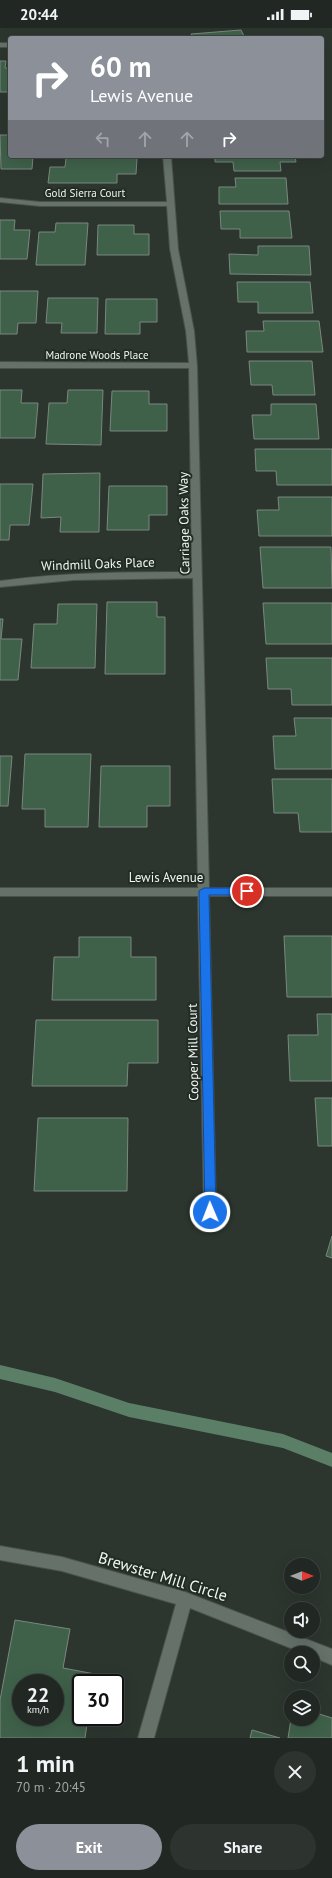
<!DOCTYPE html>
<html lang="en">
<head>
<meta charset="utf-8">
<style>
  :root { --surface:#212823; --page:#2d3430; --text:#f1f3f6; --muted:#a2a6a6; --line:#3e4441; --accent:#8c9099 }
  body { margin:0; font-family:"PT Sans",sans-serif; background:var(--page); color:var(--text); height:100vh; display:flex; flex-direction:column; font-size:15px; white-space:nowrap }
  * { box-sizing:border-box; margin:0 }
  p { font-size:13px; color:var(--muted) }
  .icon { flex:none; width:22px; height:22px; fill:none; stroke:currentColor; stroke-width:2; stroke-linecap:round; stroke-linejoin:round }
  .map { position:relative; height:1710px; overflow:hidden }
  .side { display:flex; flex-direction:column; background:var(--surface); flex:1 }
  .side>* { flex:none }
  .guide { position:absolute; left:8px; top:8px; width:316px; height:122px; border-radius:4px; box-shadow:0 4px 16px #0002,0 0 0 1px var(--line); background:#8c9099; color:#fff; overflow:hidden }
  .needle { width:26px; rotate:90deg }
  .fabs { position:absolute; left:284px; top:1530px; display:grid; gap:8px }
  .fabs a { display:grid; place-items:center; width:36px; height:36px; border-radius:50%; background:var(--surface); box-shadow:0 4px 16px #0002,0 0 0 1px var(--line); font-size:20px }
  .speed { position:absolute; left:12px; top:1646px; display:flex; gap:8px; font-size:20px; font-weight:700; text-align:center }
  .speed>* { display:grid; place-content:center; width:52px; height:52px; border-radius:50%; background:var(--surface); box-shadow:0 4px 16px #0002,0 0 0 1px var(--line); line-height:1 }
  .speed small { font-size:10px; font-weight:400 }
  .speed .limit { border:2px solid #111; border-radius:6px; background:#fff; color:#111 }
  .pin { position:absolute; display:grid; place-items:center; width:34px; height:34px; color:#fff; margin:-17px; border:2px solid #fff; border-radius:50%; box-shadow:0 1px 4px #0007 }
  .me { position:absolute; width:44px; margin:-22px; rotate:359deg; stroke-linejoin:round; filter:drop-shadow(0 0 3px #0008) }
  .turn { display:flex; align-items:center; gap:14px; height:84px; padding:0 16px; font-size:18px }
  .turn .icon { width:52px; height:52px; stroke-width:2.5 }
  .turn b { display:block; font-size:28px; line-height:34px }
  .lanes { display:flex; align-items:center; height:38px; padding:0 16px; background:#0003; justify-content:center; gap:20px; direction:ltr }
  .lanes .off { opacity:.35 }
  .round { display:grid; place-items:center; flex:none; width:42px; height:42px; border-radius:21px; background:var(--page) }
  .headline { display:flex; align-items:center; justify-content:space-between; height:68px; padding:0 16px }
  h1 { font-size:24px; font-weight:700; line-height:30px }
  .button { display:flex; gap:8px; margin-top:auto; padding:8px 16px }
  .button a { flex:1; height:46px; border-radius:24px; background:var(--accent); color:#fff; font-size:16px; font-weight:700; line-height:46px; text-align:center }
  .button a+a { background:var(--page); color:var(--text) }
  .status { display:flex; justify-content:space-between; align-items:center; height:28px; padding:0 20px; background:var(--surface); direction:ltr }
  .status svg { height:11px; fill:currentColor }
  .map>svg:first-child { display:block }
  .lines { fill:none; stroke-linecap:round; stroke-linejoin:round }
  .stream { fill:#5b7f66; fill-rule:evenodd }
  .building { fill:#3f614a; stroke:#7b877e; fill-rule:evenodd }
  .minor-casing { stroke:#49514b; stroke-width:2 }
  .minor { fill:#657169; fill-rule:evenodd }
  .route { fill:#1a73e8; stroke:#114b97 }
  .labels { text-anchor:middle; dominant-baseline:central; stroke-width:4; stroke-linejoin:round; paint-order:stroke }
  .far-street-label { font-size:11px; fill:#f0f6f1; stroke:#222c25 }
  .street-label { font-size:13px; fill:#f0f6f1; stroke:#222c25 }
  .near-street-label { font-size:16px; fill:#f0f6f1; stroke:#222c25 }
</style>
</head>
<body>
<div class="status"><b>20:44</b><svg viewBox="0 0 49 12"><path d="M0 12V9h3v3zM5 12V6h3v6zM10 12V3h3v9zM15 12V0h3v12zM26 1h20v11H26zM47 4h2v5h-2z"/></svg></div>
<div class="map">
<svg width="332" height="1710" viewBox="0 0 332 1710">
  <rect width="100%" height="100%" fill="#2c362f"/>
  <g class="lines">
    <path class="stream" d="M 0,1337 L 55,1350 L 129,1375 L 283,1406 L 332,1425 L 332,1439 L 283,1420 L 129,1389 L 55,1364 L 0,1351 Z"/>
  </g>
  <path class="building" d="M 241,2 L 245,10 L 193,10 L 191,6 Z
    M 0,33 L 6,33 L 5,40 L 10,40 L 10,64 L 0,64 Z
    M 0,107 L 10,107 L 10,128 L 33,128 L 32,141 L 1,141 Z
    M 215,128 L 295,128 L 296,134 L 280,134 L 281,143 L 234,143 L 233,134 L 215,134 Z
    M 66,130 L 137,130 L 136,146 L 117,146 L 117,155 L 48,155 L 50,139 L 65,139 Z
    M 235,150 L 286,150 L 288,176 L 219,176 L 219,159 L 236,159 Z
    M 220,183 L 289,183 L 292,210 L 240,210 L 240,201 L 221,201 Z
    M 0,192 L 15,192 L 14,202 L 30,202 L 27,231 L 0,231 Z
    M 56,195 L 88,195 L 85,237 L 36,237 L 39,204 L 55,204 Z
    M 98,197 L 134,197 L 134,206 L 149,206 L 149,227 L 97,227 Z
    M 258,218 L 309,218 L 311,247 L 230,246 L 229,226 L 258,227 Z
    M 237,254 L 310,254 L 313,285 L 258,285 L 258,274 L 238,274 Z
    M 0,263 L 38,263 L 36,295 L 18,295 L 17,306 L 0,306 Z
    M 48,270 L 98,270 L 97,305 L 61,305 L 62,295 L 46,295 Z
    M 106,271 L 157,271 L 157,294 L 140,294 L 140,306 L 105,306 Z
    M 263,293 L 319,293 L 323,324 L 247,324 L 246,303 L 264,303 Z
    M 249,333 L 312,333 L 315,367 L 273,367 L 272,357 L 251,357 Z
    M 0,362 L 22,362 L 21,375 L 38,375 L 35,410 L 0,410 Z
    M 68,362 L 103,362 L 101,417 L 46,416 L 49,375 L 67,375 Z
    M 112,363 L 149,363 L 149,376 L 167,376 L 167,403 L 110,403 Z
    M 271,376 L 316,376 L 319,411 L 254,411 L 252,387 L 271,387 Z
    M 255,421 L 332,421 L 332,457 L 277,457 L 276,443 L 256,443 Z
    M 100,445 L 99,504 L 60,504 L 61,489 L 41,490 L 43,446 Z
    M 0,456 L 33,456 L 29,497 L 10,497 L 9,512 L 0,512 Z
    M 109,458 L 167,458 L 167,487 L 149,487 L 149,502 L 107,502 Z
    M 278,469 L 332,469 L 332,508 L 259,508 L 257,482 L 279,482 Z
    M 260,519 L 331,519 L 332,560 L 263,560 Z
    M 107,574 L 157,574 L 157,589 L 165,589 L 165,646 L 105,646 Z
    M 263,575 L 332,575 L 332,616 L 266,616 Z
    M 58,576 L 97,576 L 95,640 L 31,640 L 34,596 L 57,596 Z
    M 0,591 L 3,591 L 1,611 L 22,611 L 18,652 L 0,652 Z
    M 266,630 L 332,630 L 332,677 L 292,677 L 291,661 L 268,661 Z
    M 294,690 L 332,690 L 332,741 L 275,741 L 273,708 L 296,708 Z
    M 25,726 L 91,726 L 88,799 L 45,799 L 45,781 L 22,781 Z
    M 0,728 L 12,728 L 8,778 L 0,778 Z
    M 101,738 L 170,738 L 170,778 L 147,778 L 147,799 L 99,799 Z
    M 272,751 L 332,751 L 332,804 L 300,804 L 298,785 L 274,785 Z
    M 284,908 L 332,908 L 332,969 L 287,969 Z
    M 79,909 L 131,909 L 131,929 L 156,929 L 156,972 L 52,972 L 54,929 L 79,929 Z
    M 317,986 L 332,986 L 332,1053 L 290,1053 L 288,1007 L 318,1007 Z
    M 36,992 L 158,992 L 158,1035 L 128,1035 L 127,1058 L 32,1058 Z
    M 315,1070 L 332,1070 L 332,1118 L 318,1118 Z
    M 38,1090 L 128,1090 L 127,1163 L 34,1163 Z
    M 332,1208 L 332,1230 L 326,1228 Z
    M 15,1592 L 70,1601 L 63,1640 L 95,1646 L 93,1655 L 81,1655 L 81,1689 L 88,1689 L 85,1710 L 0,1710 L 0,1672 ZM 21,1655 L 55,1655 L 55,1689 L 21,1689 Z
    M 313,1684 L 332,1690 L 332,1710 L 288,1710 L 291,1691 L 313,1691 Z
    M 252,1702 L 280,1710 L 250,1710 Z"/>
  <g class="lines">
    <defs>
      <path id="minor" d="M 0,15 L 10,15 L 10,19 L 0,19 Z
        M 163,128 L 171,128 L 178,221 L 194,303 L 197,338 L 209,860 L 332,860 L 332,868 L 209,868 L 216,1184 L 215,1188 L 210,1190 L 205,1188 L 204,1184 L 198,868 L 0,868 L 0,860 L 198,860 L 193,550 L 74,552 L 0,559 L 0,553 C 64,544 128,544 192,544 L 189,340 L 0,340 L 0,334 L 189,335 L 186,303 L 170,221 L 167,178 L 40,178 L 0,174 L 0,170 L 40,174 L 167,174 Z
        M 0,1518 L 62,1529 L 185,1564 L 332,1621 L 332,1637 L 313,1629 L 313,1625 L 303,1625 L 190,1580 L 154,1710 L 138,1710 L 176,1576 L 62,1543 L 0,1532 Z"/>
    </defs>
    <use href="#minor" class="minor-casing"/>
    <use href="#minor" class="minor"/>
  </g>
  <path class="route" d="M 204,860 L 247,860 L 251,863 L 247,867 L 209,867 L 216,1184 L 214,1187 L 210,1189 L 207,1187 L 205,1184 L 199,863 Z"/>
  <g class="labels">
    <g class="far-street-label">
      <text x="85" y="165">Gold Sierra Court</text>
      <text x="97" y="327">Madrone Woods Place</text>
    </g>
    <g class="street-label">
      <text transform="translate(184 495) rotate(-91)">Carriage Oaks Way</text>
      <text transform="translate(98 536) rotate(-2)">Windmill Oaks Place</text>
      <text x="166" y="849">Lewis Avenue</text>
      <text transform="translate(193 1024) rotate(-91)">Cooper Mill Court</text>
    </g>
    <g class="near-street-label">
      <text transform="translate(163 1548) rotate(17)">Brewster Mill Circle</text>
    </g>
  </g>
</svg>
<div class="fabs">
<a><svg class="needle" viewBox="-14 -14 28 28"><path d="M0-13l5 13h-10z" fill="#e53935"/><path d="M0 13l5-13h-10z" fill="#a2a6a6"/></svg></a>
<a><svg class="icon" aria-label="sound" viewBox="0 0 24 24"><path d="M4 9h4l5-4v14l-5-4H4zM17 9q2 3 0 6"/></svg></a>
<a><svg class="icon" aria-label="search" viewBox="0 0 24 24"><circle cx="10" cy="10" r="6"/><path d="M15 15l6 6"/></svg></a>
<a><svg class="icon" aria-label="layers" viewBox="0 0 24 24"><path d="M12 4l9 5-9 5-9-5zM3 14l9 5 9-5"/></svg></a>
</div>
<div class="speed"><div>22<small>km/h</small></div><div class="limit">30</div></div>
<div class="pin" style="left:247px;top:863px;background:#d93025"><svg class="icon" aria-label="arrive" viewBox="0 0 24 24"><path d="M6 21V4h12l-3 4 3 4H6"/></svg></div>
<svg class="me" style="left:210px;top:1184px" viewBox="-20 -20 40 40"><circle r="17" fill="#1a73e8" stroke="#fff" stroke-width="3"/><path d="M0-11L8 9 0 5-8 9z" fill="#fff"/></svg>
<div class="guide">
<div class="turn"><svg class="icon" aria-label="right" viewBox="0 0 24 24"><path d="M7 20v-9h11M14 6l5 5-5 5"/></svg><div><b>60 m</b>Lewis Avenue</div></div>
<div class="lanes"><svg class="icon off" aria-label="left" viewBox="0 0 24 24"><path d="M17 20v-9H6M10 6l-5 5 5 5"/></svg><svg class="icon off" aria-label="ahead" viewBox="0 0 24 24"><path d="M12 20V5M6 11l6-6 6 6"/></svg><svg class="icon off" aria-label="ahead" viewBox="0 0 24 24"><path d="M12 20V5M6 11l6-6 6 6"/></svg><svg class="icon" aria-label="right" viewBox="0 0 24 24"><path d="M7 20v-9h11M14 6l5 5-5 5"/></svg></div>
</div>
</div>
<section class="side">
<div class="headline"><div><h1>1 min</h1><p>70 m · 20:45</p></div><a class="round"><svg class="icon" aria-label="close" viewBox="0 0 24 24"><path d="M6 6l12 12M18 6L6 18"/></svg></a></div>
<div class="button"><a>Exit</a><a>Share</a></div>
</section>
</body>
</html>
